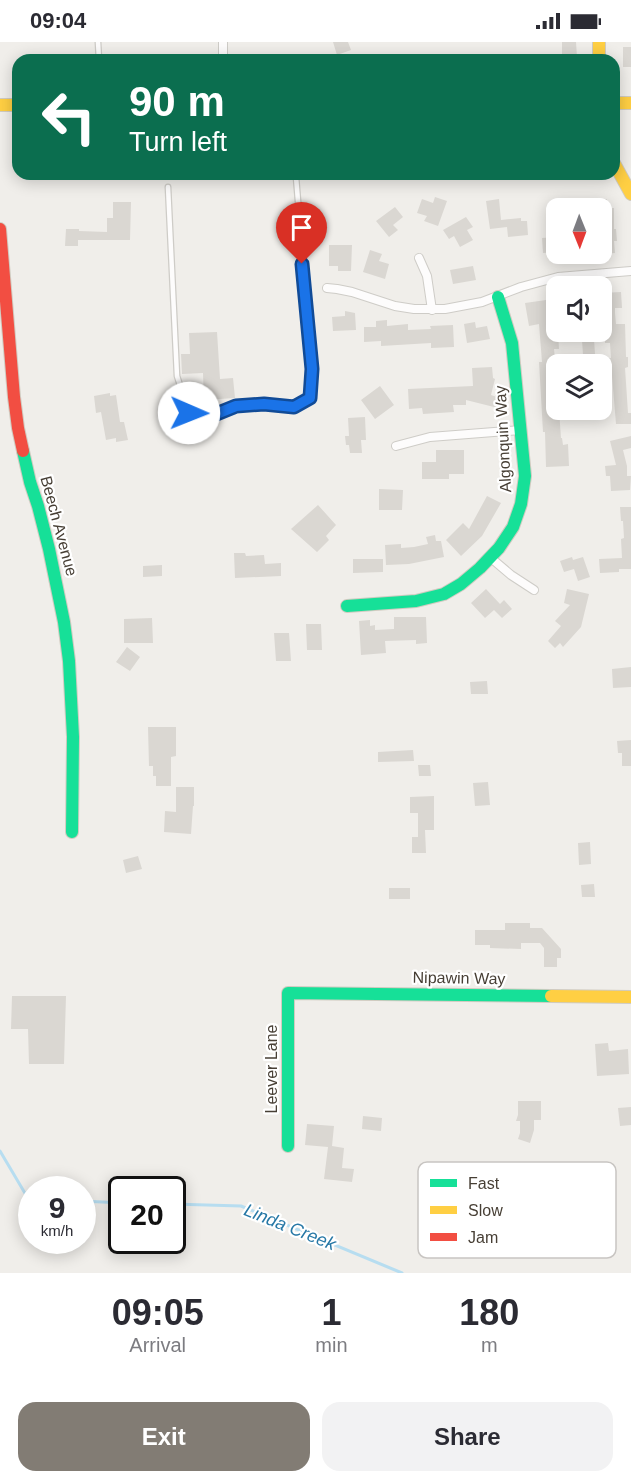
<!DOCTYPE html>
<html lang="en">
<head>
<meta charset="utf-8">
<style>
  :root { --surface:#fff; --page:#f2f2f3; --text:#2b2b33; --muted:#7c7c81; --accent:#827c74 }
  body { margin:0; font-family:Arial,sans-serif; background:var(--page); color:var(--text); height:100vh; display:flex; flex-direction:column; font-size:22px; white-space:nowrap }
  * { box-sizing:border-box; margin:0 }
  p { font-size:20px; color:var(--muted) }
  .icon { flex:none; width:33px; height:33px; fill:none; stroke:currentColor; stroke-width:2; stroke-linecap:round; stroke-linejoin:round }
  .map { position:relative; height:1231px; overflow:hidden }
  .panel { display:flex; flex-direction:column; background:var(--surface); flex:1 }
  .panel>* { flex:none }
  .top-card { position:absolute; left:12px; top:12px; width:608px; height:126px; border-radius:18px; box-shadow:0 3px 15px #0003; background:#0b6e4f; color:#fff; overflow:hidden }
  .needle { width:39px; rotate:179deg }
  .buttons { position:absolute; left:546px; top:156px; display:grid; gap:12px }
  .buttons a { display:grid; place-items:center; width:66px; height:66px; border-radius:12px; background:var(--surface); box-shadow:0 3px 15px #0003; font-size:30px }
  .speed { position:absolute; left:18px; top:1134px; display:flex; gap:12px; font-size:30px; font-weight:700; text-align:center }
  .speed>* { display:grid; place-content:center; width:78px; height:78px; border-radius:50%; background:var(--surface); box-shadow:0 3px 15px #0003; line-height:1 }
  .speed small { font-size:15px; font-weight:400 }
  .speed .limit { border:3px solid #111; border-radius:9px; background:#fff; color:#111 }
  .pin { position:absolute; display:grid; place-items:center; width:51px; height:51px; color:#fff; margin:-62px -26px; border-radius:50% 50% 50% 0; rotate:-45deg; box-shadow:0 0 6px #0007 }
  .pin .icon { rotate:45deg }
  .me { position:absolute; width:66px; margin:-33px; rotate:91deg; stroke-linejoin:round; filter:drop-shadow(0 0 4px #0008) }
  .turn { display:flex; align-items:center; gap:21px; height:126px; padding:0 18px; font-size:27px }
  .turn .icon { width:78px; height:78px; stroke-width:2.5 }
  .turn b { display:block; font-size:42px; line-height:51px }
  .eta { display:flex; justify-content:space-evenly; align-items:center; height:102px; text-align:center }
  .eta b { font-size:36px; font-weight:700; line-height:42px }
  .action { display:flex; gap:12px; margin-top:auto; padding:12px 18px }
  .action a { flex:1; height:69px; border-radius:18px; background:var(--accent); color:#fff; font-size:24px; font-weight:700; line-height:69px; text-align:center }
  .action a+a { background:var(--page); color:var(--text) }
  .status { display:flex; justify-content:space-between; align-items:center; height:42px; padding:0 30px; background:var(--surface); direction:ltr }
  .status svg { height:16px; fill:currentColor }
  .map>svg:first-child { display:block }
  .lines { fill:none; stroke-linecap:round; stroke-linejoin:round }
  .stream { stroke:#b7ddf0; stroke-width:3 }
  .building { fill:#dad7d2 }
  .lane-casing { stroke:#ceccc7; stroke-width:7 }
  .street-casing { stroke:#ceccc7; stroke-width:10 }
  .fast-casing { stroke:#d0cbc0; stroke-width:14 }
  .slow-casing { stroke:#d0cbc0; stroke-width:14 }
  .jam-casing { stroke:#d0cbc0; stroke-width:14 }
  .lane { stroke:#fdfcfc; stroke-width:4.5 }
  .street { stroke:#fdfcfc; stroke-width:8 }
  .fast { stroke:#16e098; stroke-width:12 }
  .slow { stroke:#ffcf43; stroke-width:12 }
  .jam { stroke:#f24e42; stroke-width:12 }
  .route-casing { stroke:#114b97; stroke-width:15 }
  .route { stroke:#1a73e8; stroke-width:10 }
  .labels { text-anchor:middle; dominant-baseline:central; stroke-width:4.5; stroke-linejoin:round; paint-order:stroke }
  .street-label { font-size:16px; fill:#473f35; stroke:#fff }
  .water-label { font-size:18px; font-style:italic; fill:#2778a6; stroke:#fff }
  .key { fill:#fff; stroke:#c8c5c2; stroke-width:1.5 }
  .key-label { font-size:16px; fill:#473f35 }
</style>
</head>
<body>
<div class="status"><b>09:04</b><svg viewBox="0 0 49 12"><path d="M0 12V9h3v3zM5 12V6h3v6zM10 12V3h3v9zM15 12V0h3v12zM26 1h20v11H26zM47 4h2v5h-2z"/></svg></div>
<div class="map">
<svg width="631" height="1231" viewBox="0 0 631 1231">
  <rect width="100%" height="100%" fill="#f0eeea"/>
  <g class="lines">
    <path class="stream" d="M 0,1109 L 29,1158 L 32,1158
      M 82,1159 L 122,1161
      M 172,1162 L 241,1164 L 402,1231"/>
  </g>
  <path class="building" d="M 333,0 L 348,0 L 351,8 L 337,13 Z
    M 562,0 L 576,0 L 577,15 L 562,15 Z
    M 623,5 L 631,5 L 631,25 L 623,25 Z
    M 435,155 L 447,159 L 438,184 L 424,179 L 427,174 L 417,171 L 422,157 L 433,161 Z
    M 499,157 L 501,178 L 521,176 L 521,179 L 527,179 L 528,193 L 508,195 L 507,185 L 490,187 L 486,159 Z
    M 607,157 L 607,166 L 614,166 L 614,187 L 616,187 L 617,199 L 614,199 L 615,211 L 602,212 L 602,166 L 593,166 L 593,158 Z
    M 113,160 L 131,160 L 130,198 L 78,198 L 78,204 L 65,204 L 66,187 L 79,187 L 79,189 L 107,190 L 107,176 L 113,176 Z
    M 395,165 L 403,175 L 393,183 L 398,188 L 389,195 L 376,179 Z
    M 466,175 L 473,185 L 467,188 L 473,198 L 460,205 L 454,194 L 449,197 L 443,188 Z
    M 556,195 L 556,210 L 543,211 L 542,196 Z
    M 329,203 L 352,203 L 351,229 L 338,229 L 338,224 L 329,224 Z
    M 370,208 L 382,212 L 379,219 L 389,222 L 385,237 L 363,230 Z
    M 473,224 L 476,238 L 453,242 L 450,228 Z
    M 621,250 L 622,266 L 615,266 L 615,271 L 616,282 L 625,282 L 626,315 L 628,315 L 628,325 L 625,326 L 628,371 L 631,371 L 631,382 L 616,382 L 612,334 L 608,334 L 607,317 L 611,316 L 610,301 L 605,301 L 605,293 L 609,293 L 609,271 L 604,272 L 604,265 L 602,265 L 602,251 Z
    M 553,257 L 555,268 L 548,269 L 551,286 L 556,286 L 556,290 L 558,290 L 559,307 L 554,307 L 555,317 L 552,317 L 555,358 L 556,358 L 556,368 L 559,368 L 561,396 L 562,396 L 563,403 L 568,402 L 569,424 L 546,425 L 545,390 L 543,390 L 539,320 L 542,320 L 539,282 L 529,284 L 525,261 Z
    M 345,269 L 355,271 L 356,288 L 333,289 L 332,275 L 345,274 Z
    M 387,278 L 387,284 L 408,282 L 408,288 L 431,287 L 430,284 L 453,283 L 454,305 L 431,306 L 431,301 L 381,304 L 381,299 L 364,300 L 364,285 L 376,285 L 376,279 Z
    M 475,280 L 476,286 L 487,284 L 490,297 L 467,301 L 464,282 Z
    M 217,290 L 220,337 L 233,336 L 235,356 L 204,358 L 203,331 L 182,332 L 181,312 L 190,312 L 189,291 Z
    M 594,297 L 595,312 L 583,313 L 582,298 Z
    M 492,325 L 493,336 L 495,337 L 491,353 L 500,356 L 498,366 L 466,358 L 466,363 L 453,363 L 454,370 L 423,372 L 422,366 L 409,367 L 408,347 L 473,344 L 472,326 Z
    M 380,344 L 394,363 L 375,377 L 361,358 Z
    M 110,351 L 110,354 L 116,353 L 120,380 L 124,380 L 128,398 L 116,400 L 116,396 L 106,398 L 101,370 L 96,371 L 94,354 Z
    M 365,375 L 366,398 L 361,398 L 362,411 L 350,411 L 349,403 L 346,403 L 345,394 L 349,394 L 348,376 Z
    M 631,394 L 631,406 L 623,408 L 627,424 L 627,434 L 631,434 L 630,448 L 611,449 L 610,434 L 606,434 L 605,424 L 616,423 L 610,399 Z
    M 436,408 L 464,408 L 464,432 L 449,432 L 449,437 L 422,437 L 422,420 L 436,420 Z
    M 379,447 L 403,448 L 402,468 L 379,468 Z
    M 487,454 L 501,461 L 482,494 L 461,514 L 446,498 L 463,481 L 469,487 Z
    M 318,463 L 336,483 L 326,494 L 329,498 L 317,510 L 291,487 Z
    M 620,465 L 631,465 L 631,527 L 619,527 L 619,530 L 600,531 L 599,517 L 622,516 L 621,497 L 624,496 L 623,479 L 621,479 Z
    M 435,493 L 436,499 L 441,499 L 444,515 L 409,522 L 386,523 L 385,503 L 401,502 L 401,506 L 414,505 L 428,502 L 426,495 Z
    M 234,511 L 245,511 L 246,514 L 264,513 L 265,522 L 281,521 L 281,534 L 235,536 Z
    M 572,515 L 573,518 L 583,515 L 590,535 L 578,539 L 574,527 L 564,530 L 560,519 Z
    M 353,517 L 383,517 L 383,530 L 353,531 Z
    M 162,523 L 162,534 L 143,535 L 143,524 Z
    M 486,547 L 500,562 L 504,558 L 512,567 L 502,576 L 494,568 L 485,576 L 471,561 Z
    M 567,547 L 589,552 L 581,585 L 563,605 L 560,601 L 555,606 L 548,599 L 561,584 L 555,579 L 570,563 L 564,561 Z
    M 394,575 L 426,575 L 427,601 L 416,602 L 416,598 L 385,599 L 386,611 L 361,613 L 359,579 L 370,578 L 370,584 L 375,583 L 375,588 L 394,587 Z
    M 152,576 L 153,601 L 124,601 L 124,577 Z
    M 306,582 L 321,582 L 322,608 L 307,608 Z
    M 274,591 L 289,591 L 291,619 L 276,619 Z
    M 127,605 L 140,615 L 130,629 L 116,620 Z
    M 631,625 L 631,645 L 613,646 L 612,627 Z
    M 487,639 L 488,652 L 471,652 L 470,640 Z
    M 148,685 L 176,685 L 176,714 L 171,715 L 171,744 L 156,744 L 156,734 L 153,734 L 153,724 L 149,724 Z
    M 631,698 L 631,724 L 622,724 L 622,711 L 618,711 L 617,699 Z
    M 413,708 L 414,719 L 378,720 L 378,710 Z
    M 418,723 L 430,723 L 431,734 L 419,734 Z
    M 488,740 L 490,763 L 475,764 L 473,741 Z
    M 176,745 L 194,745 L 194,764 L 193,764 L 191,792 L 164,790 L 165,769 L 176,770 Z
    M 434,754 L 434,788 L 425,788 L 426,811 L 412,811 L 412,795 L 418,795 L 418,771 L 410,771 L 410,755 Z
    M 590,800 L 591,822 L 579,823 L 578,801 Z
    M 138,814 L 142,827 L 126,831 L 123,818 Z
    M 594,842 L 595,855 L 582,855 L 581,843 Z
    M 389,846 L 410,846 L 410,857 L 389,857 Z
    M 505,881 L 530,881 L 530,886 L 542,886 L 561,907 L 561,916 L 557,916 L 557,925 L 544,925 L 544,906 L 540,901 L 521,901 L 521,907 L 490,906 L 490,903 L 475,903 L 475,888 L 505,888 Z
    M 12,954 L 66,954 L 64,1022 L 29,1022 L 28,987 L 11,987 Z
    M 608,1001 L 609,1009 L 628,1007 L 629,1032 L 597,1034 L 595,1002 Z
    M 518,1059 L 541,1059 L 541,1078 L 534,1078 L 534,1088 L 530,1101 L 518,1097 L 520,1091 L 520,1079 L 516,1079 L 518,1073 Z
    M 631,1065 L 631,1083 L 620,1084 L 618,1066 Z
    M 363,1074 L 382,1076 L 381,1089 L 362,1087 Z
    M 307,1082 L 334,1084 L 332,1104 L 344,1106 L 342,1126 L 354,1127 L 352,1140 L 324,1137 L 328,1105 L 305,1103 Z"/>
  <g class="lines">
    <defs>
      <path id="lane" d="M 98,0 L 99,18
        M 168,145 L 177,334 L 189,371 L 204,377 L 236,364 L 264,362 L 294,365 L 310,356 L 312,327 L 296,135"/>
      <path id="street" d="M 223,0 L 223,18
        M 419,216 L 427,234 L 432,268
        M 327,246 L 337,247 L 352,250 L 395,264 L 414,267 L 445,267 L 482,260 L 521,245 L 558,235 L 631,229
        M 396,404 L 430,395 L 521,388
        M 491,516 L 511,533 L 534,548"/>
      <path id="fast" d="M 23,409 L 30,440 L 38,464 L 49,507 L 64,580 L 69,619 L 73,695 L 72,790
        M 347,564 L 416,559 L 444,552 L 461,542 L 480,526 L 499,506 L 513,485 L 521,462 L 525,434 L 512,301 L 498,255
        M 288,1104 L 288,951 L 551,954"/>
      <path id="slow" d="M 599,0 L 599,18
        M 614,61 L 631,61
        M 0,63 L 18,63
        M 614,121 L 631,152
        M 551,954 L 631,955"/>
      <path id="jam" d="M 0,187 L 14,355 L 18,386 L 23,409"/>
    </defs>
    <use href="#lane" class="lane-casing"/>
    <use href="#street" class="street-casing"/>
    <use href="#fast" class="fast-casing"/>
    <use href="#slow" class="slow-casing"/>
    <use href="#jam" class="jam-casing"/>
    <use href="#lane" class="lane"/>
    <use href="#street" class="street"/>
    <use href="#fast" class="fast"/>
    <use href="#slow" class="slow"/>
    <use href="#jam" class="jam"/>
  </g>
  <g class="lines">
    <defs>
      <path id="route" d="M 189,371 L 204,377 L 236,364 L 264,362 L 294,365 L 310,356 L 312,327 L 302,222"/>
    </defs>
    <use href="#route" class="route-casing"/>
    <use href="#route" class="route"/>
  </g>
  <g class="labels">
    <g class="street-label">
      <text transform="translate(503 397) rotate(-93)">Algonquin Way</text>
      <text transform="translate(59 484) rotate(75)">Beech Avenue</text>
      <text transform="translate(459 936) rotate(1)">Nipawin Way</text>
      <text transform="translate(271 1027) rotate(-90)">Leever Lane</text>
    </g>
    <g class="water-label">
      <text transform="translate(290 1185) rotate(22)">Linda Creek</text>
    </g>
  </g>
  <rect x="418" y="1120" width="198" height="96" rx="9" class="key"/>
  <rect x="430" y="1137" width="27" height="8" fill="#16e098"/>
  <rect x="430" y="1164" width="27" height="8" fill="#ffcf43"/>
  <rect x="430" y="1191" width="27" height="8" fill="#f24e42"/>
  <g class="key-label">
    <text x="468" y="1147">Fast</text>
    <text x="468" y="1174">Slow</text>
    <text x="468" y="1201">Jam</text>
  </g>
</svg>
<div class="buttons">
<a><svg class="needle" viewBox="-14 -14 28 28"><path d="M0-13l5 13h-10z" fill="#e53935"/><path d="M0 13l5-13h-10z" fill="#7c7c81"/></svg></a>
<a><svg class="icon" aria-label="sound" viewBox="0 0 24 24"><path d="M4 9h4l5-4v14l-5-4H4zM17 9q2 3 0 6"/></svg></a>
<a><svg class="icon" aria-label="layers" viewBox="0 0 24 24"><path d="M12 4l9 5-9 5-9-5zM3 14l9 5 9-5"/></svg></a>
</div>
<div class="speed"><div>9<small>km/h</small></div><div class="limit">20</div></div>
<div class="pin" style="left:302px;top:222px;background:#d93025"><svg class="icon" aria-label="arrive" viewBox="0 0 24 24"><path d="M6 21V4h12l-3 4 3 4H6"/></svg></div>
<svg class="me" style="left:189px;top:371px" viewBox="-20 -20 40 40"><circle r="19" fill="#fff"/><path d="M0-13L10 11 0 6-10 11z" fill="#1a73e8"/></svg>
<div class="top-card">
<div class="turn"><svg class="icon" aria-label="left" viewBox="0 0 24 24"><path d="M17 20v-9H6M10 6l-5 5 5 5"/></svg><div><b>90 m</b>Turn left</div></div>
</div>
</div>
<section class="panel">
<div class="eta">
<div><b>09:05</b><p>Arrival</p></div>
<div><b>1</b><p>min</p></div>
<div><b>180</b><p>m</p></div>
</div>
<div class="action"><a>Exit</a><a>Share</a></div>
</section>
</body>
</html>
